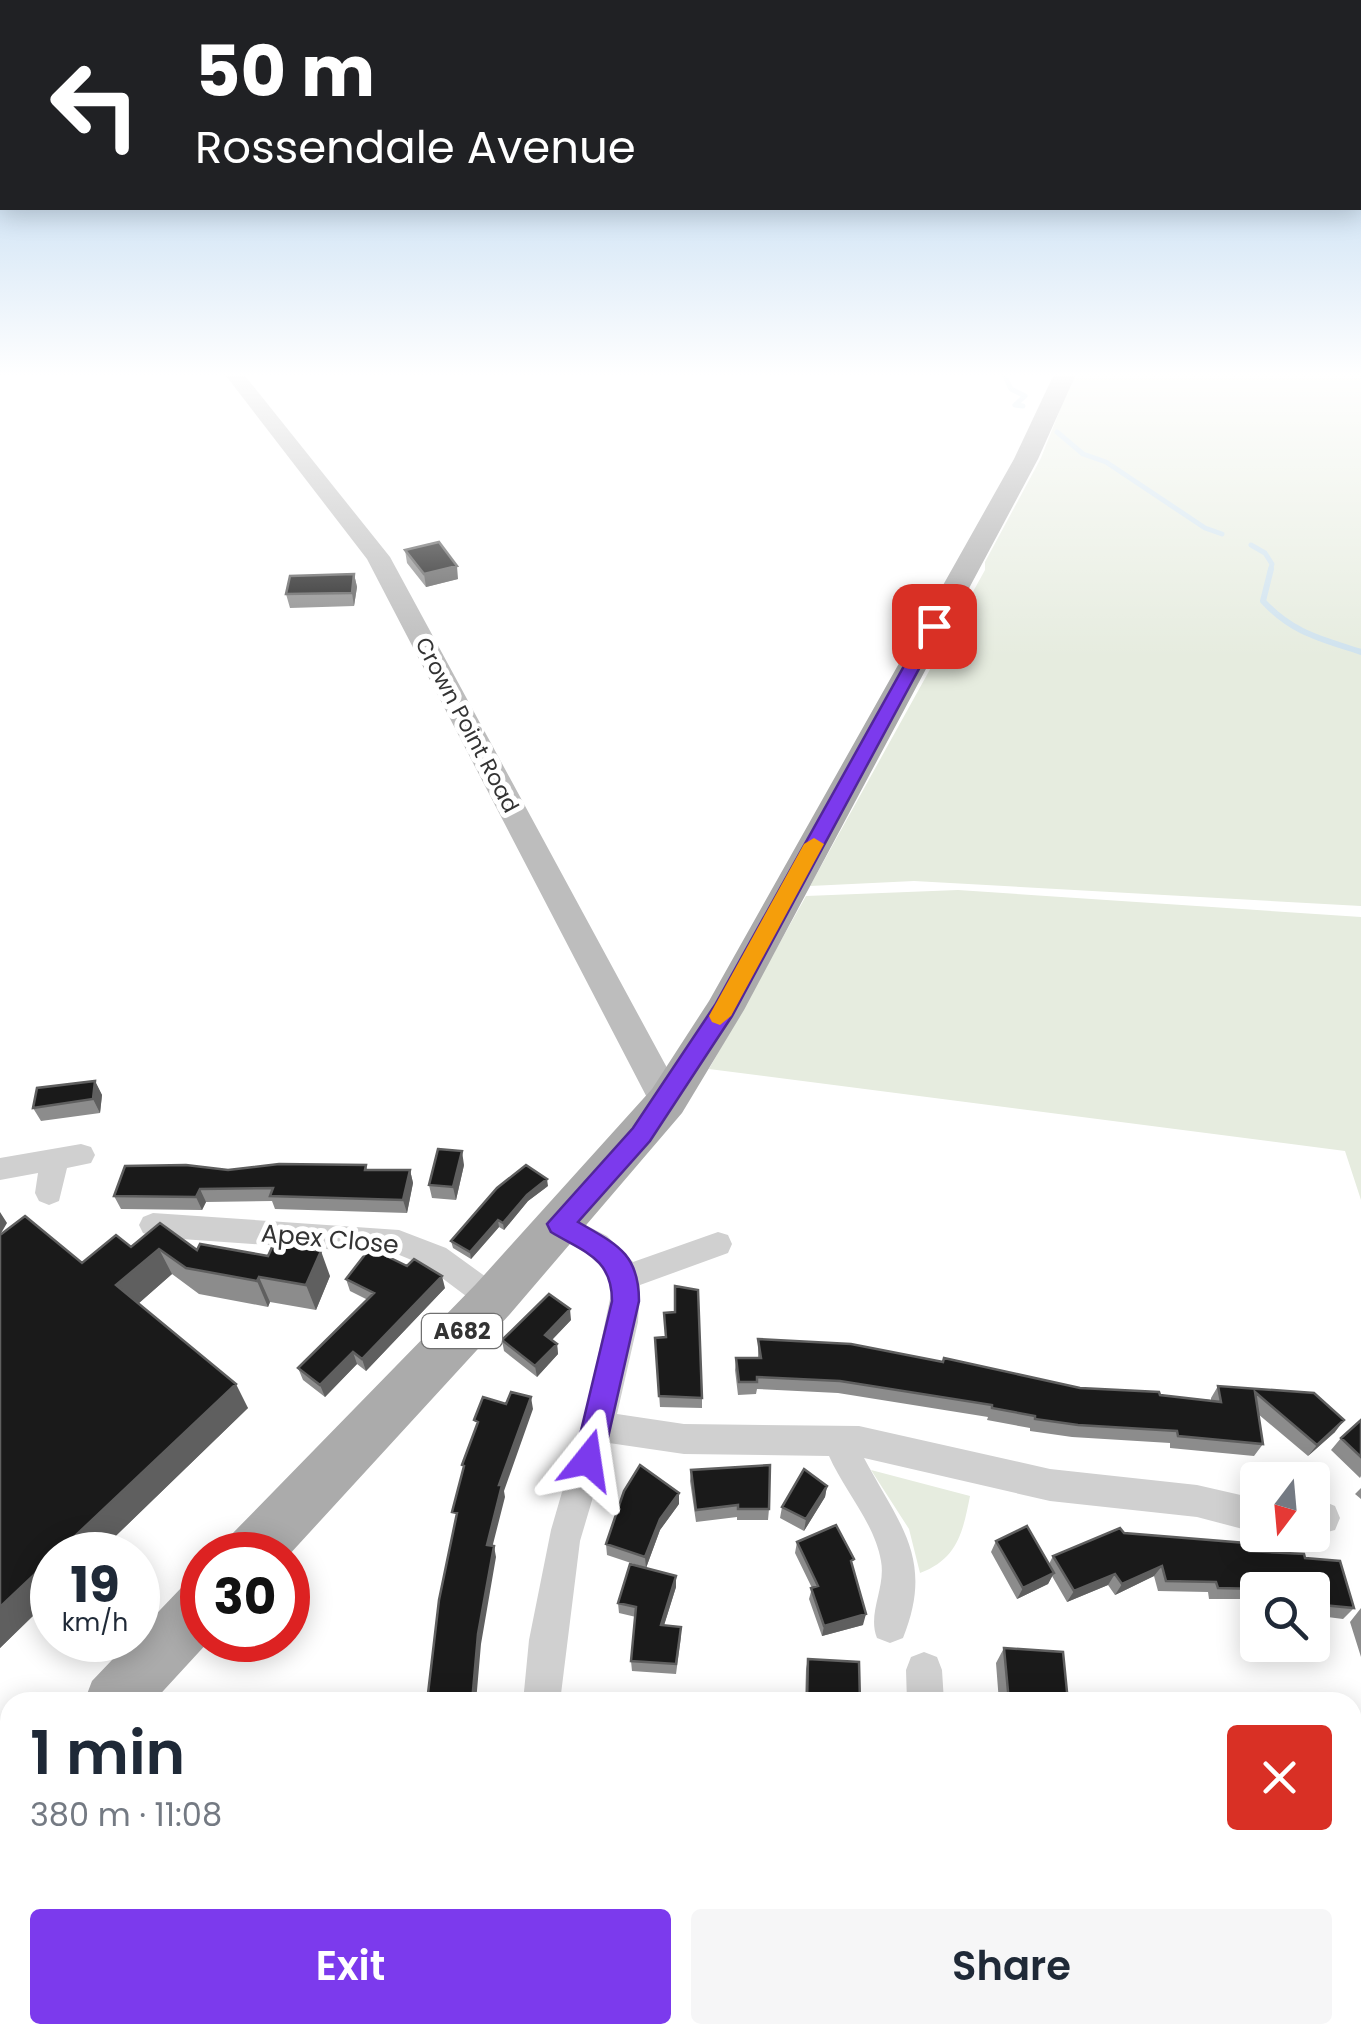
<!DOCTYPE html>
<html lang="en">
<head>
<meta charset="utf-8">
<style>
  :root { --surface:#fff; --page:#f6f6f7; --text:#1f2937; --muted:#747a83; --accent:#7c3aed }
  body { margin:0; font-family:Poppins,sans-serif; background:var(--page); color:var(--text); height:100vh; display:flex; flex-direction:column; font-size:38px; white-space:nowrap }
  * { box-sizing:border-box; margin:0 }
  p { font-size:32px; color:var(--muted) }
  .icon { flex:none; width:55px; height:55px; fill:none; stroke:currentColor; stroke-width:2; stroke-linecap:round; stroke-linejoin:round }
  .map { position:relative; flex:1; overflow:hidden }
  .side { position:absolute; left:0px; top:1692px; width:1362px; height:352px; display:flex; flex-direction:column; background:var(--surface); border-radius:30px 30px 0 0; box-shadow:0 5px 25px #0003 }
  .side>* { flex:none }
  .banner { position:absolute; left:0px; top:0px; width:1362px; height:210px; box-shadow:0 5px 25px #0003; background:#202124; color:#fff; overflow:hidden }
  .needle { width:65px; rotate:196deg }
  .tools { position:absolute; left:1240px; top:1462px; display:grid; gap:20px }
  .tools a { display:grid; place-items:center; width:90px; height:90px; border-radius:10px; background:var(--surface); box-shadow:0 5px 25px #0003; font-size:50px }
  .speed { position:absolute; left:30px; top:1532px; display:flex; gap:20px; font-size:50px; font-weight:700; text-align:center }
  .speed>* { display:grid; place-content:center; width:130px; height:130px; border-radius:50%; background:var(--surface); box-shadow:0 5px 25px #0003; line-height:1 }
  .speed small { font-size:25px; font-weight:400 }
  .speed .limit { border:15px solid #d22; background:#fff; color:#111 }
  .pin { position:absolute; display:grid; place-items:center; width:85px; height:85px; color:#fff; margin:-42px; border-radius:20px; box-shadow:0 5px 15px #0006 }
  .me { position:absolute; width:110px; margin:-55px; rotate:15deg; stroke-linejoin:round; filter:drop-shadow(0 0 8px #0008) }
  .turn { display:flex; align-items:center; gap:35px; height:210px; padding:0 30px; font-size:45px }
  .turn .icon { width:130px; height:130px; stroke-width:2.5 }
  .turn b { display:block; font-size:70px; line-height:85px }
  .round { display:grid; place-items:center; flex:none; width:105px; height:105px; border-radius:10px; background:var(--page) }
  .overview { display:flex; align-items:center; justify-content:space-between; height:170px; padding:0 30px }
  h1 { font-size:60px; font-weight:600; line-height:75px }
  .cta { display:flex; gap:20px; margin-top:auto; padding:20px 30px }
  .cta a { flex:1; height:115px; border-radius:10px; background:var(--accent); color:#fff; font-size:40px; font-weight:600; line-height:115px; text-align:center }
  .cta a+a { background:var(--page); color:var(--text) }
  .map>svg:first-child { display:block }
  .green { fill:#e6ecdf }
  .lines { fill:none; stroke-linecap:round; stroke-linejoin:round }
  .stream-far1 { stroke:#cfe2ee; stroke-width:5 }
  .stream { stroke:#cfe2ee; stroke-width:6 }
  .street { fill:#d0d0d0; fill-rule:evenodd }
  .secondary { fill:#bdbdbd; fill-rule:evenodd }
  .primary { fill:#ababab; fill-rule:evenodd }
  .wall { fill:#8c8c8c }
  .shaded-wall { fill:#5f5f5f }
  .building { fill:#1a1a1a; stroke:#5f5f5f; stroke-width:2.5 }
  .route { fill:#7c3aed; stroke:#51269a; stroke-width:2.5 }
  .slow { fill:#f59e0b }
  .labels { text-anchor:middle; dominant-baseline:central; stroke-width:10; stroke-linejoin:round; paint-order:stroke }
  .far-street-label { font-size:22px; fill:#333; stroke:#fff }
  .shield { fill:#fff; stroke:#707070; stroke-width:2.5 }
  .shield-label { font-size:22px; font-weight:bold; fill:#333 }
  .street-label { font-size:25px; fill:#333; stroke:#fff }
</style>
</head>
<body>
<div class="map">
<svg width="1361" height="2044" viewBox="0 0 1361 2044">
  <rect width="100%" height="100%" fill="#fff"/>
  <path class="green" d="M 1075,372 L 1361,372 L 1361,906 L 914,881 L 810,886 L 985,570 L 985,562 L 1041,458 Z
    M 958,890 L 1361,917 L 1361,1200 L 1345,1151 L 709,1069 L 806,896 Z
    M 871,1470 L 970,1496 C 963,1531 958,1559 920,1573 L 909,1529 Z"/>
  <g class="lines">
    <path class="stream-far1" d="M 1003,372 L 1011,389 L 1025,396 L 1015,405 L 1023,406
      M 1057,432 L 1083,454 L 1106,462 L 1205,528 L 1222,534
      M 1251,545 L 1265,553 L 1272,564 L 1270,572"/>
    <path class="stream" d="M 1271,569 L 1263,601 C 1292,633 1322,639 1361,652"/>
    <path class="street" d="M 81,1144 L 91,1147 L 95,1155 L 91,1163 L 67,1168 L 59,1201 L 49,1205 L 39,1201 L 35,1193 L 38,1173 L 0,1180 L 0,1158 Z
      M 560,1212 L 607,1236 L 633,1262 L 718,1232 L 728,1235 L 732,1244 L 728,1253 L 640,1285 L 638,1322 L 617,1414 L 684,1424 L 859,1426 L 1050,1469 L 1197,1485 L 1258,1499 L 1258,1533 L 1197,1517 L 1050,1501 L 864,1458 C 899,1524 935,1559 903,1638 L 890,1643 L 877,1638 C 867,1613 886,1588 881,1561 C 875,1524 844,1490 829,1456 L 684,1454 L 609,1443 L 580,1541 L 560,1702 L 523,1702 L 529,1640 L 551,1530 L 589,1399 L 611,1294 C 609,1259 577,1249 550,1232 L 546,1224 L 550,1216 Z
      M 153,1213 L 399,1230 L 446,1248 L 504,1290 L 508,1299 L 504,1308 L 493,1312 L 482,1308 L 426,1266 L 397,1254 L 153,1237 L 143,1233 L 139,1225 L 143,1217 Z
      M 1323,1501 L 1335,1506 L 1340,1518 L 1335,1530 L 1312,1536 L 1312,1502 Z
      M 924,1652 L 937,1657 L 942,1670 L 944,1702 L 907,1702 L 906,1670 L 911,1657 Z
      M 1352,1896 L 1361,1899 L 1361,1983 L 1352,1979 Z
      M 492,2035 L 536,2035 L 535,2044 L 491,2044 Z
      M 918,2035 L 962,2035 L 963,2044 L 919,2044 Z"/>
    <path class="secondary" d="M 223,372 L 242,372 L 390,557 L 685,1101 L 680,1111 L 667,1115 L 654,1111 L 367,559 Z"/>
    <path class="primary" d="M 1055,372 L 1077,372 L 1038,459 L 744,1010 L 682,1113 L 510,1314 L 288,1556 L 223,1555 L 231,1535 L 476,1284 L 652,1089 L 709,1001 L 1014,459 Z
      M 202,1579 L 202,1640 L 210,1640 L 153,1702 L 84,1702 L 92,1681 L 131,1640 L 138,1640 L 138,1633 L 182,1587 Z
      M 10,1781 L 10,1849 L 0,1853 L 0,1785 Z"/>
  </g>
  <path class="wall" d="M 405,550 L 458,579 L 426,587 L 407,563 Z
    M 354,574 L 357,587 L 354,606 L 290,608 L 286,594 Z
    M 95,1081 L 102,1095 L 100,1113 L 41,1121 L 33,1108 Z
    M 366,1165 L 367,1170 L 410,1170 L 413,1183 L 407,1213 L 275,1209 L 272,1201 L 206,1202 L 202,1210 L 121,1209 L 114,1196 L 228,1170 Z
    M 464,1165 L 456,1200 L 432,1198 L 429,1185 Z
    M 548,1186 L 528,1201 L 504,1230 L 499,1227 L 471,1259 L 453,1248 L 451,1241 Z
    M 0,1235 L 82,1263 L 131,1247 L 197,1250 L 330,1276 L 316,1310 L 270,1302 L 268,1307 L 199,1294 L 172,1274 L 138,1304 L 248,1408 L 0,1648 Z
    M 346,1279 L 445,1288 L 366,1371 L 357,1364 L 325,1397 L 303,1380 L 298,1368 L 368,1300 L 350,1291 Z
    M 571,1320 L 552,1340 L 557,1344 L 558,1354 L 537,1377 L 504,1351 L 502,1340 Z
    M 655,1338 L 702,1398 L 702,1408 L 660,1407 Z
    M 758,1339 L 1080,1388 L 1211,1400 L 1211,1398 L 1218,1386 L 1314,1393 L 1335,1432 L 1308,1456 L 1258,1414 L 1263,1444 L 1254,1456 L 1170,1448 L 1170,1443 L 1072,1437 L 1030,1431 L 1030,1428 L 987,1420 L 988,1417 L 838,1393 L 757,1389 L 756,1394 L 738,1395 L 735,1370 L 736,1358 L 758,1358 Z
    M 1361,1420 L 1361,1476 L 1360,1478 L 1331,1450 L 1341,1438 Z
    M 691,1470 L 769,1509 L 768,1520 L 737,1520 L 737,1517 L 696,1522 L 690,1481 Z
    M 827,1486 L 825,1497 L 804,1531 L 780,1518 L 782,1507 Z
    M 1361,1488 L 1361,1499 L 1355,1494 Z
    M 679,1504 L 660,1530 L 646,1568 L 607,1555 L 606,1544 Z
    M 1124,1533 L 1305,1558 L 1354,1608 L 1343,1619 L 1312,1615 L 1312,1590 L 1258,1590 L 1258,1599 L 1209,1599 L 1208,1592 L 1158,1591 L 1154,1576 L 1115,1595 L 1108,1585 L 1067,1602 L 1052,1576 L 1048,1584 L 1017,1599 L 991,1552 L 996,1541 L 1049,1564 L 1053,1556 Z
    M 797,1542 L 852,1566 L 863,1625 L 822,1636 L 809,1599 L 812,1588 L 795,1553 Z
    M 676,1576 L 676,1587 L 664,1625 L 681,1637 L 676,1674 L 632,1671 L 631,1661 L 636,1617 L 619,1613 L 618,1603 Z
    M 1361,1608 L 1361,1657 L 1350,1622 Z
    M 1004,1648 L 1068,1702 L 999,1702 L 996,1663 Z
    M 808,1659 L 860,1702 L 805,1702 L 806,1669 Z
    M 1352,1728 L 1361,1729 L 1361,1810 L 1352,1809 Z
    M 1000,2035 L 1079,2035 L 1080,2044 L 1000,2044 Z
    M 1198,2035 L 1296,2035 L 1304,2044 L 1199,2044 Z"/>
  <path class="shaded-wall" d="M 457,566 L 458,579 L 426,587 L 424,574 Z
    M 354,574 L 357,587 L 354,606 L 352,593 Z
    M 95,1081 L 102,1095 L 100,1113 L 93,1099 Z
    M 462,1151 L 464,1165 L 456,1200 L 453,1187 Z
    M 410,1170 L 413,1183 L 407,1213 L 403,1200 Z
    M 547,1179 L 548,1186 L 528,1201 L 504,1230 L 503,1223 L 527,1195 Z
    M 200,1189 L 206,1202 L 202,1210 L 196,1197 Z
    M 0,1212 L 7,1223 L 0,1235 Z
    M 498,1220 L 499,1227 L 471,1259 L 470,1252 Z
    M 159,1249 L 172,1274 L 131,1310 L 116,1285 Z
    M 321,1251 L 330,1276 L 316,1310 L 306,1285 Z
    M 442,1276 L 445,1288 L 366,1371 L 362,1359 Z
    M 259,1277 L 270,1302 L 268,1307 L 257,1281 Z
    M 570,1309 L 571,1320 L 547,1345 L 545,1335 Z
    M 557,1344 L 558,1354 L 537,1377 L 535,1366 Z
    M 353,1352 L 357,1364 L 325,1397 L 320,1385 Z
    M 236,1384 L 248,1408 L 96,1555 L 55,1555 Z
    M 531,1397 L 533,1409 L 504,1491 L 505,1497 L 490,1556 L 487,1545 L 499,1485 Z
    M 1344,1420 L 1335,1432 L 1308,1456 L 1317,1445 Z
    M 827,1486 L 825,1497 L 804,1531 L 806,1519 Z
    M 679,1493 L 679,1504 L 660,1530 L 646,1568 L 645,1557 L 660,1519 Z
    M 494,1546 L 496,1557 L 481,1644 L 476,1702 L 472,1702 L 478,1634 Z
    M 52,1558 L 52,1597 L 0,1648 L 0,1607 Z
    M 1162,1566 L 1154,1576 L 1115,1595 L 1122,1584 Z
    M 1054,1573 L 1048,1584 L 1017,1599 L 1023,1588 Z
    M 1115,1574 L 1108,1585 L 1067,1602 L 1074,1591 Z
    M 676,1576 L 676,1587 L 661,1635 L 661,1625 Z
    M 866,1614 L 863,1625 L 822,1636 L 824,1626 Z
    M 439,2035 L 444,2035 L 443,2044 L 438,2044 Z"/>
  <path class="building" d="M 439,542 L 457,566 L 424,574 L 405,550 Z
    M 354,574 L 352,593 L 286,594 L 290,576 Z
    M 95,1081 L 93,1099 L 33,1108 L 37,1088 Z
    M 438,1149 L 462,1151 L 453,1187 L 429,1185 Z
    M 279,1164 L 366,1165 L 365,1170 L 410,1170 L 403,1200 L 270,1196 L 273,1188 L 200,1189 L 196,1197 L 114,1196 L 125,1166 L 186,1165 L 228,1170 Z
    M 526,1165 L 547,1179 L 527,1195 L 503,1223 L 498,1220 L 470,1252 L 451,1241 L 497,1188 Z
    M 25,1216 L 82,1263 L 116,1235 L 131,1247 L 160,1223 L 197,1250 L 200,1244 L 268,1256 L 274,1243 L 321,1251 L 306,1285 L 259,1277 L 257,1281 L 186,1268 L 159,1249 L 116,1285 L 236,1384 L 55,1555 L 52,1555 L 52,1558 L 0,1607 L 0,1235 Z
    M 370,1248 L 407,1266 L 414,1259 L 442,1276 L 362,1359 L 353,1352 L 320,1385 L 298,1368 L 374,1293 L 346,1279 Z
    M 675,1286 L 698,1290 L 702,1398 L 659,1396 L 655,1338 L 666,1337 L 664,1313 L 675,1312 Z
    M 549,1294 L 570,1309 L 545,1335 L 557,1344 L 535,1366 L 502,1340 Z
    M 758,1339 L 851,1344 L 943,1362 L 944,1358 L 1080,1388 L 1159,1392 L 1160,1395 L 1221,1402 L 1218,1386 L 1314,1393 L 1344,1420 L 1317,1445 L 1255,1392 L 1263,1444 L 1178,1436 L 1177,1431 L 1078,1425 L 1035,1419 L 1035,1416 L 992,1408 L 992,1405 L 840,1381 L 757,1377 L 757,1382 L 739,1382 L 736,1358 L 761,1358 Z
    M 511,1392 L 531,1397 L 499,1485 L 502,1485 L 487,1545 L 494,1546 L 478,1634 L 472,1702 L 427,1702 L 439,1600 L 457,1513 L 452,1512 L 464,1466 L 462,1465 L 478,1422 L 474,1420 L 483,1397 L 506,1404 Z
    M 1361,1420 L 1361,1457 L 1341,1438 Z
    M 640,1465 L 679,1493 L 660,1519 L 645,1557 L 606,1544 L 624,1491 Z
    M 770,1465 L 769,1509 L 738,1509 L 738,1505 L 696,1510 L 691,1470 Z
    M 804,1469 L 827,1486 L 806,1519 L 782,1507 Z
    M 836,1525 L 854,1559 L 851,1561 L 866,1614 L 824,1626 L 811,1588 L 818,1586 L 797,1542 Z
    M 1027,1526 L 1054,1573 L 1023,1588 L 996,1541 Z
    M 1120,1528 L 1124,1533 L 1246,1543 L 1249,1551 L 1304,1554 L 1305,1558 L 1340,1561 L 1354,1608 L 1312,1604 L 1312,1590 L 1218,1588 L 1216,1582 L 1166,1581 L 1162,1566 L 1122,1584 L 1115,1574 L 1074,1591 L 1053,1556 Z
    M 630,1564 L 676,1576 L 661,1625 L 681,1627 L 676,1664 L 631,1661 L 636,1607 L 618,1603 Z
    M 1004,1648 L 1063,1652 L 1068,1702 L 1009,1702 Z
    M 808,1659 L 859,1662 L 860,1702 L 807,1702 Z
    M 635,1699 L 678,1699 L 678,1702 L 635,1702 Z
    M 1352,1728 L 1361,1729 L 1361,1801 L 1352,1800 Z
    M 387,2035 L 439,2035 L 438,2044 L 386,2044 Z
    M 1010,2035 L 1079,2035 L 1080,2044 L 1011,2044 Z
    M 1209,2035 L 1296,2035 L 1302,2036 L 1304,2044 L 1210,2044 Z"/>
  <linearGradient id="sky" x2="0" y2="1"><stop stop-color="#9ec6ea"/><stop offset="0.57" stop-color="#fff"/><stop offset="1" stop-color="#fff" stop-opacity="0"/></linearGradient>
  <rect width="1361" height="658" fill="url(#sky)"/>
  <path class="route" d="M 928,623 L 942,626 L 732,1016 L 650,1141 L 578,1222 C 616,1244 639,1253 639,1301 L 603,1460 L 599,1470 L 588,1474 L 578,1470 L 574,1460 L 612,1301 C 612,1258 584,1252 551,1232 L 547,1224 L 633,1128 L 715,1005 Z"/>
  <path class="slow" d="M 814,838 L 824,844 L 731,1016 L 720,1025 L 712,1022 L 709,1016 L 804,844 Z"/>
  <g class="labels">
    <g class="far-street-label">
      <text transform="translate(467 725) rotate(62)">Crown Point Road</text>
    </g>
    <rect class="shield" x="422" y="1314" width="80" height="34" rx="8"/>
    <g class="shield-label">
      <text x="462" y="1331">A682</text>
    </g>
    <g class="street-label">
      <text transform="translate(330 1239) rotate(5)">Apex Close</text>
    </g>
  </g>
</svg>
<div class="tools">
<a><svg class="needle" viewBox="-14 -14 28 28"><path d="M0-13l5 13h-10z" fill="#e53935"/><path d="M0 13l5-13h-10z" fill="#747a83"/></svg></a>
<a><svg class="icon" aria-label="search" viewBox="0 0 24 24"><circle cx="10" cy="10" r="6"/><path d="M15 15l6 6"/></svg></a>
</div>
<div class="speed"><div>19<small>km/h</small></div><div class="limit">30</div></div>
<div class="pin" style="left:934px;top:626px;background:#d93025"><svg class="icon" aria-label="arrive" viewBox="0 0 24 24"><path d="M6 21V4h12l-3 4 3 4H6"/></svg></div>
<svg class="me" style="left:588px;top:1460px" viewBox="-20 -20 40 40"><path d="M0-17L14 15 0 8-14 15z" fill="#7c3aed" stroke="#fff" stroke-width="4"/></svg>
<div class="banner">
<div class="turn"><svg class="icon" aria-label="left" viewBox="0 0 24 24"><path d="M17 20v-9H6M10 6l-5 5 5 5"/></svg><div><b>50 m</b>Rossendale Avenue</div></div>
</div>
<section class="side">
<div class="overview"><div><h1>1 min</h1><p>380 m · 11:08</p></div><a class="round" style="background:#d93025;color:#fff"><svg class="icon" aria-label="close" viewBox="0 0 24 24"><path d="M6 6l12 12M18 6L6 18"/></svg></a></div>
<div class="cta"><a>Exit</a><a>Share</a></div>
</section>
</div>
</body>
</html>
